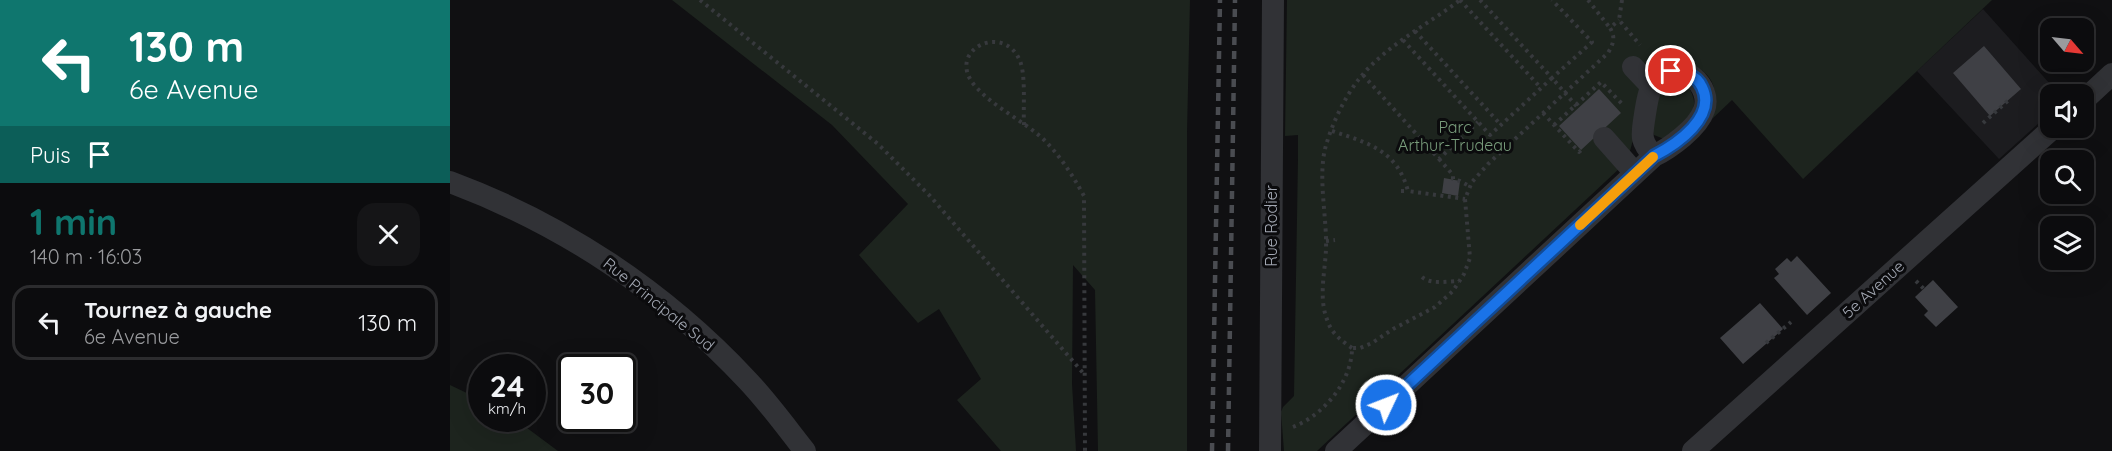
<!DOCTYPE html>
<html lang="fr">
<head>
<meta charset="utf-8">
<style>
  :root { --surface:#0c0c0e; --page:#151517; --text:#f1f3f6; --muted:#9a9b9e; --line:#2c2c2e; --accent:#0f766e }
  body { margin:0; font-family:Quicksand,sans-serif; background:var(--page); color:var(--text); height:100vh; display:flex; flex-direction:column; font-size:22px; white-space:nowrap }
  * { box-sizing:border-box; margin:0 }
  p { font-size:20px; color:var(--muted) }
  .icon { flex:none; width:33px; height:33px; fill:none; stroke:currentColor; stroke-width:2; stroke-linecap:round; stroke-linejoin:round }
  .map { position:relative; flex:1; overflow:hidden }
  .side { display:flex; flex-direction:column; background:var(--surface); width:450px }
  .side>* { flex:none }
  .hud { background:#0f766e; color:#fff; overflow:hidden }
  .needle { width:39px; rotate:118deg }
  .fabs { position:absolute; left:1590px; top:18px; display:grid; gap:12px }
  .fabs a { display:grid; place-items:center; width:54px; height:54px; border-radius:12px; background:var(--surface); box-shadow:0 6px 24px #0002,0 0 0 2px var(--line); font-size:30px }
  .speed { position:absolute; left:18px; top:354px; display:flex; gap:12px; font-size:30px; font-weight:700; text-align:center }
  .speed>* { display:grid; place-content:center; width:78px; height:78px; border-radius:50%; background:var(--surface); box-shadow:0 6px 24px #0002,0 0 0 2px var(--line); line-height:1 }
  .speed small { font-size:15px; font-weight:400 }
  .speed .limit { border:3px solid #111; border-radius:9px; background:#fff; color:#111 }
  .pin { position:absolute; display:grid; place-items:center; width:51px; height:51px; color:#fff; margin:-26px; border:3px solid #fff; border-radius:50%; box-shadow:0 2px 6px #0007 }
  .me { position:absolute; width:66px; margin:-33px; rotate:47deg; stroke-linejoin:round; filter:drop-shadow(0 0 4px #0008) }
  .turn { display:flex; align-items:center; gap:21px; height:126px; padding:0 30px; font-size:27px }
  .turn .icon { width:78px; height:78px; stroke-width:2.5 }
  .turn b { display:block; font-size:42px; line-height:51px }
  .then { display:flex; align-items:center; height:57px; padding:0 30px; background:#0003; gap:12px; font-size:22px }
  .round { display:grid; place-items:center; flex:none; width:63px; height:63px; border-radius:18px; background:var(--page) }
  .summary { display:flex; align-items:center; justify-content:space-between; height:102px; padding:0 30px }
  h1 { font-size:36px; font-weight:800; line-height:45px; color:var(--accent) }
  ul { padding:0; list-style:none }
  li { display:flex; align-items:center; gap:18px; height:75px; margin:0 12px 9px; padding:0 18px; border:3px solid var(--line); border-radius:18px }
  li div { flex:1 }
  li b { display:block; font-size:22px }
  li em { font-style:normal }
  main { display:flex; flex:1; min-height:0 }
  .map>svg:first-child { display:block }
  .built { fill:#1c1c1f }
  .green { fill:#1d241e }
  .building { fill:#3f4045 }
  .lines { fill:none; stroke-linecap:round; stroke-linejoin:round }
  .path { stroke:#37393d; stroke-width:4; stroke-dasharray:3 4.5; stroke-linecap:butt }
  .minor { stroke:#313236; stroke-width:22 }
  .rail { stroke:#4a4c51; stroke-width:4.5; stroke-dasharray:8 6; stroke-linecap:butt }
  .route-casing { stroke:#114b97; stroke-width:15 }
  .route { stroke:#1a73e8; stroke-width:10 }
  .slow { stroke:#f59e0b; stroke-width:10 }
  .labels { text-anchor:middle; dominant-baseline:central; stroke-width:6; stroke-linejoin:round; paint-order:stroke }
  .park-label { font-size:16px; fill:#799d7c; stroke:#0b0b0d }
  .street-label { font-size:16px; fill:#a2a7b2; stroke:#0b0b0d }
</style>
</head>
<body>
<main>
<section class="side">
<div class="hud">
<div class="turn"><svg class="icon" aria-label="left" viewBox="0 0 24 24"><path d="M17 20v-9H6M10 6l-5 5 5 5"/></svg><div><b>130 m</b>6e Avenue</div></div>
<div class="then">Puis<svg class="icon" aria-label="arrive" viewBox="0 0 24 24"><path d="M6 21V4h12l-3 4 3 4H6"/></svg></div>
</div>
<div class="summary"><div><h1>1 min</h1><p>140 m · 16:03</p></div><a class="round"><svg class="icon" aria-label="close" viewBox="0 0 24 24"><path d="M6 6l12 12M18 6L6 18"/></svg></a></div>
<ul>
<li><svg class="icon" aria-label="left" viewBox="0 0 24 24"><path d="M17 20v-9H6M10 6l-5 5 5 5"/></svg><div><b>Tournez à gauche</b><p>6e Avenue</p></div><em>130 m</em></li>
</ul>
</section>
<div class="map">
<svg width="1662" height="451" viewBox="0 0 1662 451">
  <rect width="100%" height="100%" fill="#101012"/>
  <path class="built" d="M 1533,9 L 1609,94 L 1600,94 L 1600,113 L 1549,159 L 1467,71 Z"/>
  <path class="green" d="M 222,0 L 740,0 L 737,132 L 737,451 L 648,451 L 645,290 L 623,265 L 622,384 L 626,451 L 551,451 L 507,400 L 531,379 L 489,309 L 468,323 L 409,255 L 458,204 L 382,125 Z
    M 837,0 L 1542,0 L 1353,179 L 1282,100 L 1262,119 C 1272,86 1260,66 1226,61 L 1183,140 L 1180,151 L 1171,167 L 867,451 L 834,451 L 831,412 L 833,407 L 844,396 L 848,159 L 848,135 L 835,136 Z
    M 1223,82 C 1232,83 1239,85 1242,94 C 1251,115 1228,127 1214,139 L 1204,135 C 1199,115 1205,98 1218,83 Z
    M 0,385 L 23,396 L 27,390 L 31,393 L 32,418 L 65,419 L 108,451 L 0,451 Z"/>
  <path class="building" d="M 1534,46 L 1571,89 L 1540,116 L 1503,73 Z
    M 1149,89 L 1171,113 L 1131,150 L 1109,126 Z
    M 994,178 L 1010,181 L 1008,196 L 992,193 Z
    M 1347,256 L 1381,293 L 1357,315 L 1324,278 L 1329,274 L 1325,269 L 1337,258 L 1341,262 Z
    M 1483,280 L 1508,307 L 1486,327 L 1474,315 L 1478,311 L 1465,297 Z
    M 1310,303 L 1333,329 L 1293,364 L 1270,338 Z"/>
  <g class="lines">
    <path class="path" d="M 250,0 L 428,144 L 480,196 L 634,374
      M 1010,0 L 1091,88
      M 1030,0 L 1102,78 L 1142,42 L 1102,0
      M 1138,0 L 1160,28
      M 1172,0 L 1169,20 L 1190,45
      M 965,31 L 1051,125
      M 953,40 L 1040,135 L 1102,78 L 1128,108
      M 913,75 L 989,159 L 1028,122
      M 1093,113 L 1129,152 L 1134,148
      M 1533,123 L 1561,98
      M 574,125 C 573,107 576,76 570,61 C 554,21 493,51 526,87 C 544,107 570,119 591,137 C 609,154 622,174 634,196 L 635,451
      M 1104,125 L 1151,82 L 1174,106
      M 882,131 C 918,143 947,150 958,191 L 1015,199
      M 989,159 L 1003,175 L 1003,179 L 1010,181 L 1019,186
      M 951,191 L 958,191
      M 876,241 L 885,240
      M 972,277 C 981,285 998,281 1009,281
      M 1466,281 L 1474,289
      M 1316,343 L 1341,322
      M 902,348 C 892,341 882,334 878,322 C 868,299 875,273 876,249 C 877,218 868,179 875,149 C 881,126 894,98 909,79 C 935,46 977,25 1010,0
      M 843,427 C 874,415 902,381 902,348 L 910,348 L 922,343 L 943,329 L 985,307 L 1003,291 L 1014,274 L 1020,258 L 1015,199 L 1022,182 L 1038,164 L 1158,53 C 1163,44 1166,38 1160,28 L 1169,20"/>
    <path class="minor" d="M 1183,67 L 1202,87
      M 1634,100 L 1662,74
      M 1154,138 L 1185,173
      M 0,182 C 113,224 215,292 297,380 C 318,402 336,427 355,451
      M 820,451 L 823,0
      M 886,451 L 1204,156 C 1220,148 1248,128 1254,110 C 1263,86 1231,58 1209,76 C 1199,85 1197,102 1195,114 C 1192,135 1189,140 1204,156
      M 1243,451 L 1603,128"/>
    <path class="rail" d="M 762,451 L 770,0
      M 778,451 L 785,0"/>
  </g>
  <g class="lines">
    <defs>
      <path id="route" d="M 936,405 L 1204,156 C 1227,144 1267,117 1252,87 C 1246,74 1233,72 1221,71"/>
    </defs>
    <use href="#route" class="route-casing"/>
    <use href="#route" class="route"/>
    <path class="slow" d="M 1130,225 L 1203,157"/>
  </g>
  <g class="labels">
    <g class="park-label">
      <text x="1005" y="127">Parc<tspan x="1005" dy="18">Arthur-Trudeau</tspan></text>
    </g>
    <g class="street-label">
      <text transform="translate(821 226) rotate(-90)">Rue Rodier</text>
      <text transform="translate(1423 289) rotate(-42)">5e Avenue</text>
      <text transform="translate(209 304) rotate(39)">Rue Principale Sud</text>
    </g>
  </g>
</svg>
<div class="fabs">
<a><svg class="needle" viewBox="-14 -14 28 28"><path d="M0-13l5 13h-10z" fill="#e53935"/><path d="M0 13l5-13h-10z" fill="#9a9b9e"/></svg></a>
<a><svg class="icon" aria-label="sound" viewBox="0 0 24 24"><path d="M4 9h4l5-4v14l-5-4H4zM17 9q2 3 0 6"/></svg></a>
<a><svg class="icon" aria-label="search" viewBox="0 0 24 24"><circle cx="10" cy="10" r="6"/><path d="M15 15l6 6"/></svg></a>
<a><svg class="icon" aria-label="layers" viewBox="0 0 24 24"><path d="M12 4l9 5-9 5-9-5zM3 14l9 5 9-5"/></svg></a>
</div>
<div class="speed"><div>24<small>km/h</small></div><div class="limit">30</div></div>
<div class="pin" style="left:1221px;top:71px;background:#d93025"><svg class="icon" aria-label="arrive" viewBox="0 0 24 24"><path d="M6 21V4h12l-3 4 3 4H6"/></svg></div>
<svg class="me" style="left:936px;top:405px" viewBox="-20 -20 40 40"><circle r="17" fill="#1a73e8" stroke="#fff" stroke-width="3"/><path d="M0-11L8 9 0 5-8 9z" fill="#fff"/></svg>
</div>
</main>
</body>
</html>
